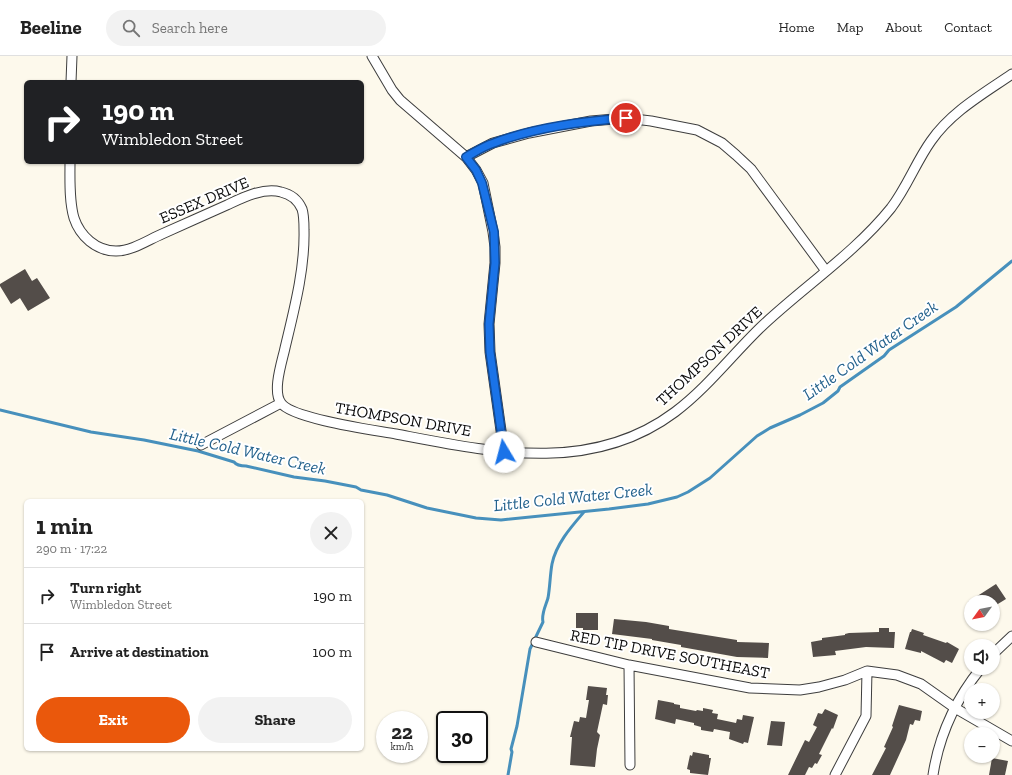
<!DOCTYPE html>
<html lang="en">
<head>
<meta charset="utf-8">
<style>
  :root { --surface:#fff; --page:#f2f2f2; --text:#222; --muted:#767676; --line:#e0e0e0; --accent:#ea580c }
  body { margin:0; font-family:"Zilla Slab",serif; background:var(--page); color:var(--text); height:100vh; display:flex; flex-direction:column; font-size:15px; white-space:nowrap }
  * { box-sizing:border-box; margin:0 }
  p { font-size:13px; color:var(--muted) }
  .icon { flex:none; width:22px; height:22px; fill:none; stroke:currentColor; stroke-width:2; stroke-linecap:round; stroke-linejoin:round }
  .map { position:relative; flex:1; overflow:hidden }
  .details { position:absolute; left:24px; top:443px; width:340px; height:252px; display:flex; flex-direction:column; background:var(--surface); border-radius:6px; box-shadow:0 1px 3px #0004 }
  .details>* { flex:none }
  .hud { position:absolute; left:24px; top:24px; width:340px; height:84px; border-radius:6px; box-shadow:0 1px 3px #0004; background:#202124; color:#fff; overflow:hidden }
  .needle { width:26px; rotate:237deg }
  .buttons { position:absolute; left:964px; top:539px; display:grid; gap:8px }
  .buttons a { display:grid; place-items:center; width:36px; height:36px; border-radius:50%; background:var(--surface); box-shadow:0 1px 3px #0004; font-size:20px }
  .speed { position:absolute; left:376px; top:655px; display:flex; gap:8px; font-size:20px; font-weight:700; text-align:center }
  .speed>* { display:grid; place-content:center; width:52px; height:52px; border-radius:50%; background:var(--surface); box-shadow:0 1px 3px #0004; line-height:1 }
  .speed small { font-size:10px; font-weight:400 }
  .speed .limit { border:2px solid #111; border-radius:6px; background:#fff; color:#111 }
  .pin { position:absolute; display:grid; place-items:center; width:34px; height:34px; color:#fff; margin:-17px; border:2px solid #fff; border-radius:50%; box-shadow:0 1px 4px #0007 }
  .me { position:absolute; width:44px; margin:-22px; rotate:352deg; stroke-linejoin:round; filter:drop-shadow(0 0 3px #0008) }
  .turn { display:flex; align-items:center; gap:14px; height:84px; padding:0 12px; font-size:18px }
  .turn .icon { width:52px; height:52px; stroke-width:2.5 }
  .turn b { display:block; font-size:28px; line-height:34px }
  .round { display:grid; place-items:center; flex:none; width:42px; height:42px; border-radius:21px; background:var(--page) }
  .overview { display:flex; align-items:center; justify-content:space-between; height:68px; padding:0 12px }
  h1 { font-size:24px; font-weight:700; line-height:30px }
  .button { display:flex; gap:8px; margin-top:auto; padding:8px 12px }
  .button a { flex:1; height:46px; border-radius:24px; background:var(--accent); color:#fff; font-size:16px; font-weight:700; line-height:46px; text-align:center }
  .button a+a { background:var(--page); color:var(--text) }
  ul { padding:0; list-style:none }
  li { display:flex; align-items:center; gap:12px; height:56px; padding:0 12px; border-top:1px solid var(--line) }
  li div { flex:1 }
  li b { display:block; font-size:15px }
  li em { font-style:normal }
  header { display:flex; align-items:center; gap:24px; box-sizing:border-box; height:56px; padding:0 20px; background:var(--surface); border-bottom:1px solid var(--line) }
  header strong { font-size:19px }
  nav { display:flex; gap:22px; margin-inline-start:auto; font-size:14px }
  .search { width:280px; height:36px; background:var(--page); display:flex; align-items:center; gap:10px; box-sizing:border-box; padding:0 14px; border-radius:22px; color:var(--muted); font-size:15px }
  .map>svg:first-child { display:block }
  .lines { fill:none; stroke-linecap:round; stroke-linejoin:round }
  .stream { stroke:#4790bc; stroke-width:3 }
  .building { fill:#534d49 }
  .street-casing { stroke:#3e3e3e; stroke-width:11 }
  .street { stroke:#fff; stroke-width:9 }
  .route-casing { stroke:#114b97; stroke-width:10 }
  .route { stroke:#1a73e8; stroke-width:7 }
  .labels { text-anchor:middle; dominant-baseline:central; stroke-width:4; stroke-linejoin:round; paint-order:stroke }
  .street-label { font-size:16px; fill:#0b0b0b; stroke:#fff }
  .water-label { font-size:17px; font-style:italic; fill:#24628d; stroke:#fff }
</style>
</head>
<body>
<header>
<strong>Beeline</strong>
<div class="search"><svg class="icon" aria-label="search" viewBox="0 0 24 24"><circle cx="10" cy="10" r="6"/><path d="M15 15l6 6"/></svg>Search here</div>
<nav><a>Home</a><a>Map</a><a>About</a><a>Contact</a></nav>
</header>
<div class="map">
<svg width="1012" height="719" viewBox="0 0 1012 719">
  <rect width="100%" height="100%" fill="#fdf9ec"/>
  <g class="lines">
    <path class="stream" d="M 0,354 L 91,376 L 144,384 L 198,395 L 234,406 C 237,410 242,410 246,410 L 294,421 L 325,425 L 356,431 L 361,434 L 387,439 L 427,452 L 476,462 L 501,464 L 609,453 L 648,448 L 677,441 L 688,436 L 710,422 L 757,380 L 770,372 L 800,359 L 823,347 L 838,335 L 840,331 L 884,300 L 889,294 L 956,251 L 1012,205
      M 508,719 L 512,696 L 511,693 L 517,670 L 530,593 L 543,566 C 541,558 546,549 548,542 C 550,531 550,519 552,508 C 556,488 571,471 584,456"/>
  </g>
  <path class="building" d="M 25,213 L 32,225 L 37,222 L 50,242 L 28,255 L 20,242 L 11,248 L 0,230 L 0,228 Z
    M 996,528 L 1006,543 L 993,551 L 993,546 L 968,546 Z
    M 576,557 L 598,557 L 598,574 L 583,574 L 583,572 L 576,572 Z
    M 614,563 L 646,566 L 669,570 L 669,573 L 737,584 L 737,586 L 769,587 L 768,602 L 737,601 L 681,591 L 681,589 L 652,584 L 652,583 L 612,578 Z
    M 879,572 L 889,572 L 889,576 L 895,576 L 894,592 L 866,591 L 835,595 L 836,599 L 813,601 L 811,586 L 822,584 L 822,582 L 845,579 L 845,578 L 849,577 L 879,576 Z
    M 912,573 L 924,577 L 923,579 L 946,587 L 947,586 L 959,593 L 952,607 L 946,604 L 944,607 L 921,595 L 921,597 L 905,593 L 910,576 L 911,576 Z
    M 588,630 L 607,632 L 606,639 L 608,639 L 607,649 L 603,648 L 597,676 L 600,679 L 597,693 L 595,711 L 570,709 L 572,681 L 570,681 L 574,665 L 579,666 L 580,661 L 586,662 L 589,644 L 586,644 Z
    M 658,644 L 674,647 L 674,648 L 680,649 L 680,652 L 696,655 L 697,654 L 703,655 L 703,652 L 713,654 L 712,657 L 718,658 L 717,663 L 736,667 L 737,663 L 742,664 L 743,659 L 754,661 L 748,687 L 744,686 L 743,688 L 729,683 L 730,676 L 714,673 L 713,676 L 701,674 L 701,671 L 694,669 L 694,667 L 676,663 L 675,668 L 655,663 Z
    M 899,649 L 922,655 L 920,665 L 915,664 L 913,669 L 910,668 L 906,684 L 890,719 L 872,719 L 886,692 L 884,691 L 893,671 L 892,670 Z
    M 825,653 L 838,659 L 833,673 L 832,672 L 819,698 L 822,699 L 817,708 L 815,707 L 812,712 L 809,711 L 805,719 L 788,719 L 805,684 L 809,686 L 817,671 L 813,669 L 818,657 L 822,658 Z
    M 771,665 L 785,666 L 782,690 L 767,689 Z
    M 693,696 L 709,699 L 709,702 L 711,702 L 708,719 L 690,717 L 690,714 L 687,713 L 690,699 L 692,700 Z
    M 992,702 L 1008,705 L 1005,719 L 989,719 Z"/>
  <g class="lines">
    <defs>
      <path id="street" d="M 372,0 L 392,34 L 400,44 L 466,101 L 476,114 L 483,127 L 493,176 L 495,191 L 495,207 L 489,268 L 490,296 L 504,396
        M 71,26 L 72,0
        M 466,101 L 493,87 L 529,77 L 591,65 L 626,62 L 651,65 L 697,74 L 722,87 L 736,99 L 751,113 L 826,215
        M 70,106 C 70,124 69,145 74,162 C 80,180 96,195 116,195 C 132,195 148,184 162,178 C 184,168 205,159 227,149 C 242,142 263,131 281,136 C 290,138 298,144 302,153 C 304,159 304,167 304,174 C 305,213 294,254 285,292 C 282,306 272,335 281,347 C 292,363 374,374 396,378 C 491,396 591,419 675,356 C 707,332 732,299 761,271 C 802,232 855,197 891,152 C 907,131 916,106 931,85 C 951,56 983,38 1012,18
        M 201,389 L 281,347
        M 536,586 L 629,609 L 750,632 L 800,634 L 819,631 L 845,624 L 867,615 L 897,619 L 921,628 L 955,652 L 1012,685
        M 993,598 L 1012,580
        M 629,609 L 630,709
        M 835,719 L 866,660 L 867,615
        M 933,719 C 939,680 956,643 981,612"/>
    </defs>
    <use href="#street" class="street-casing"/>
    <use href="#street" class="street"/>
  </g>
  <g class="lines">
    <defs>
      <path id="route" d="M 504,396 L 490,296 L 489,268 L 495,207 L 494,176 L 482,127 L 476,114 L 466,101 C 475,96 484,90 494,87 C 533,72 584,65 626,62"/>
    </defs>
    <use href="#route" class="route-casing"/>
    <use href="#route" class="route"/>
  </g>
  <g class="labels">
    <g class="street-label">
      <text transform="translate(204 144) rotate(-23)">ESSEX DRIVE</text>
      <text transform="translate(709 300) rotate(-43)">THOMPSON DRIVE</text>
      <text transform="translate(403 363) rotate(10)">THOMPSON DRIVE</text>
      <text transform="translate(670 598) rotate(11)">RED TIP DRIVE SOUTHEAST</text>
    </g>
    <g class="water-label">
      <text transform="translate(870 294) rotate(-35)">Little Cold Water Creek</text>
      <text transform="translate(248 395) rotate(13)">Little Cold Water Creek</text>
      <text transform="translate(573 441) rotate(-6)">Little Cold Water Creek</text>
    </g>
  </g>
</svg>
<div class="buttons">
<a><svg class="needle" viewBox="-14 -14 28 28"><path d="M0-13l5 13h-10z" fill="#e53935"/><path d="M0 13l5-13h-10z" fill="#767676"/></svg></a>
<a><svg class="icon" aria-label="sound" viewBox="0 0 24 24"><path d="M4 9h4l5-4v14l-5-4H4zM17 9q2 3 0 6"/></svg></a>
<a>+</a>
<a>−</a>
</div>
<div class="speed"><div>22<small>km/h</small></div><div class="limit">30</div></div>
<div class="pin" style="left:626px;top:62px;background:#d93025"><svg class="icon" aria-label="arrive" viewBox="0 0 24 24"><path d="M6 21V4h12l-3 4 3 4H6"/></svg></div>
<svg class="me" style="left:504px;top:396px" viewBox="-20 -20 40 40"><circle r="19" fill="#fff"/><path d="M0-13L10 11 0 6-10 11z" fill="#1a73e8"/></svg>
<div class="hud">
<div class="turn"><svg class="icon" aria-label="right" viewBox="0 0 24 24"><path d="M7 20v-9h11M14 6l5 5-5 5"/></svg><div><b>190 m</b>Wimbledon Street</div></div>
</div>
<section class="details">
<div class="overview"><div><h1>1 min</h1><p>290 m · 17:22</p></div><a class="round"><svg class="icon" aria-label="close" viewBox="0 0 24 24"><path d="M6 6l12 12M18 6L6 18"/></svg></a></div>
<ul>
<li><svg class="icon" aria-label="right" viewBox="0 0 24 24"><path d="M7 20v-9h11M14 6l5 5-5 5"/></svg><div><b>Turn right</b><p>Wimbledon Street</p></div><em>190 m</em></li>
<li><svg class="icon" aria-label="arrive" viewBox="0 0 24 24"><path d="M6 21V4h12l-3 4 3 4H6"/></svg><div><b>Arrive at destination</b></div><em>100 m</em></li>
</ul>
<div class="button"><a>Exit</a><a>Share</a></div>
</section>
</div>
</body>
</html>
